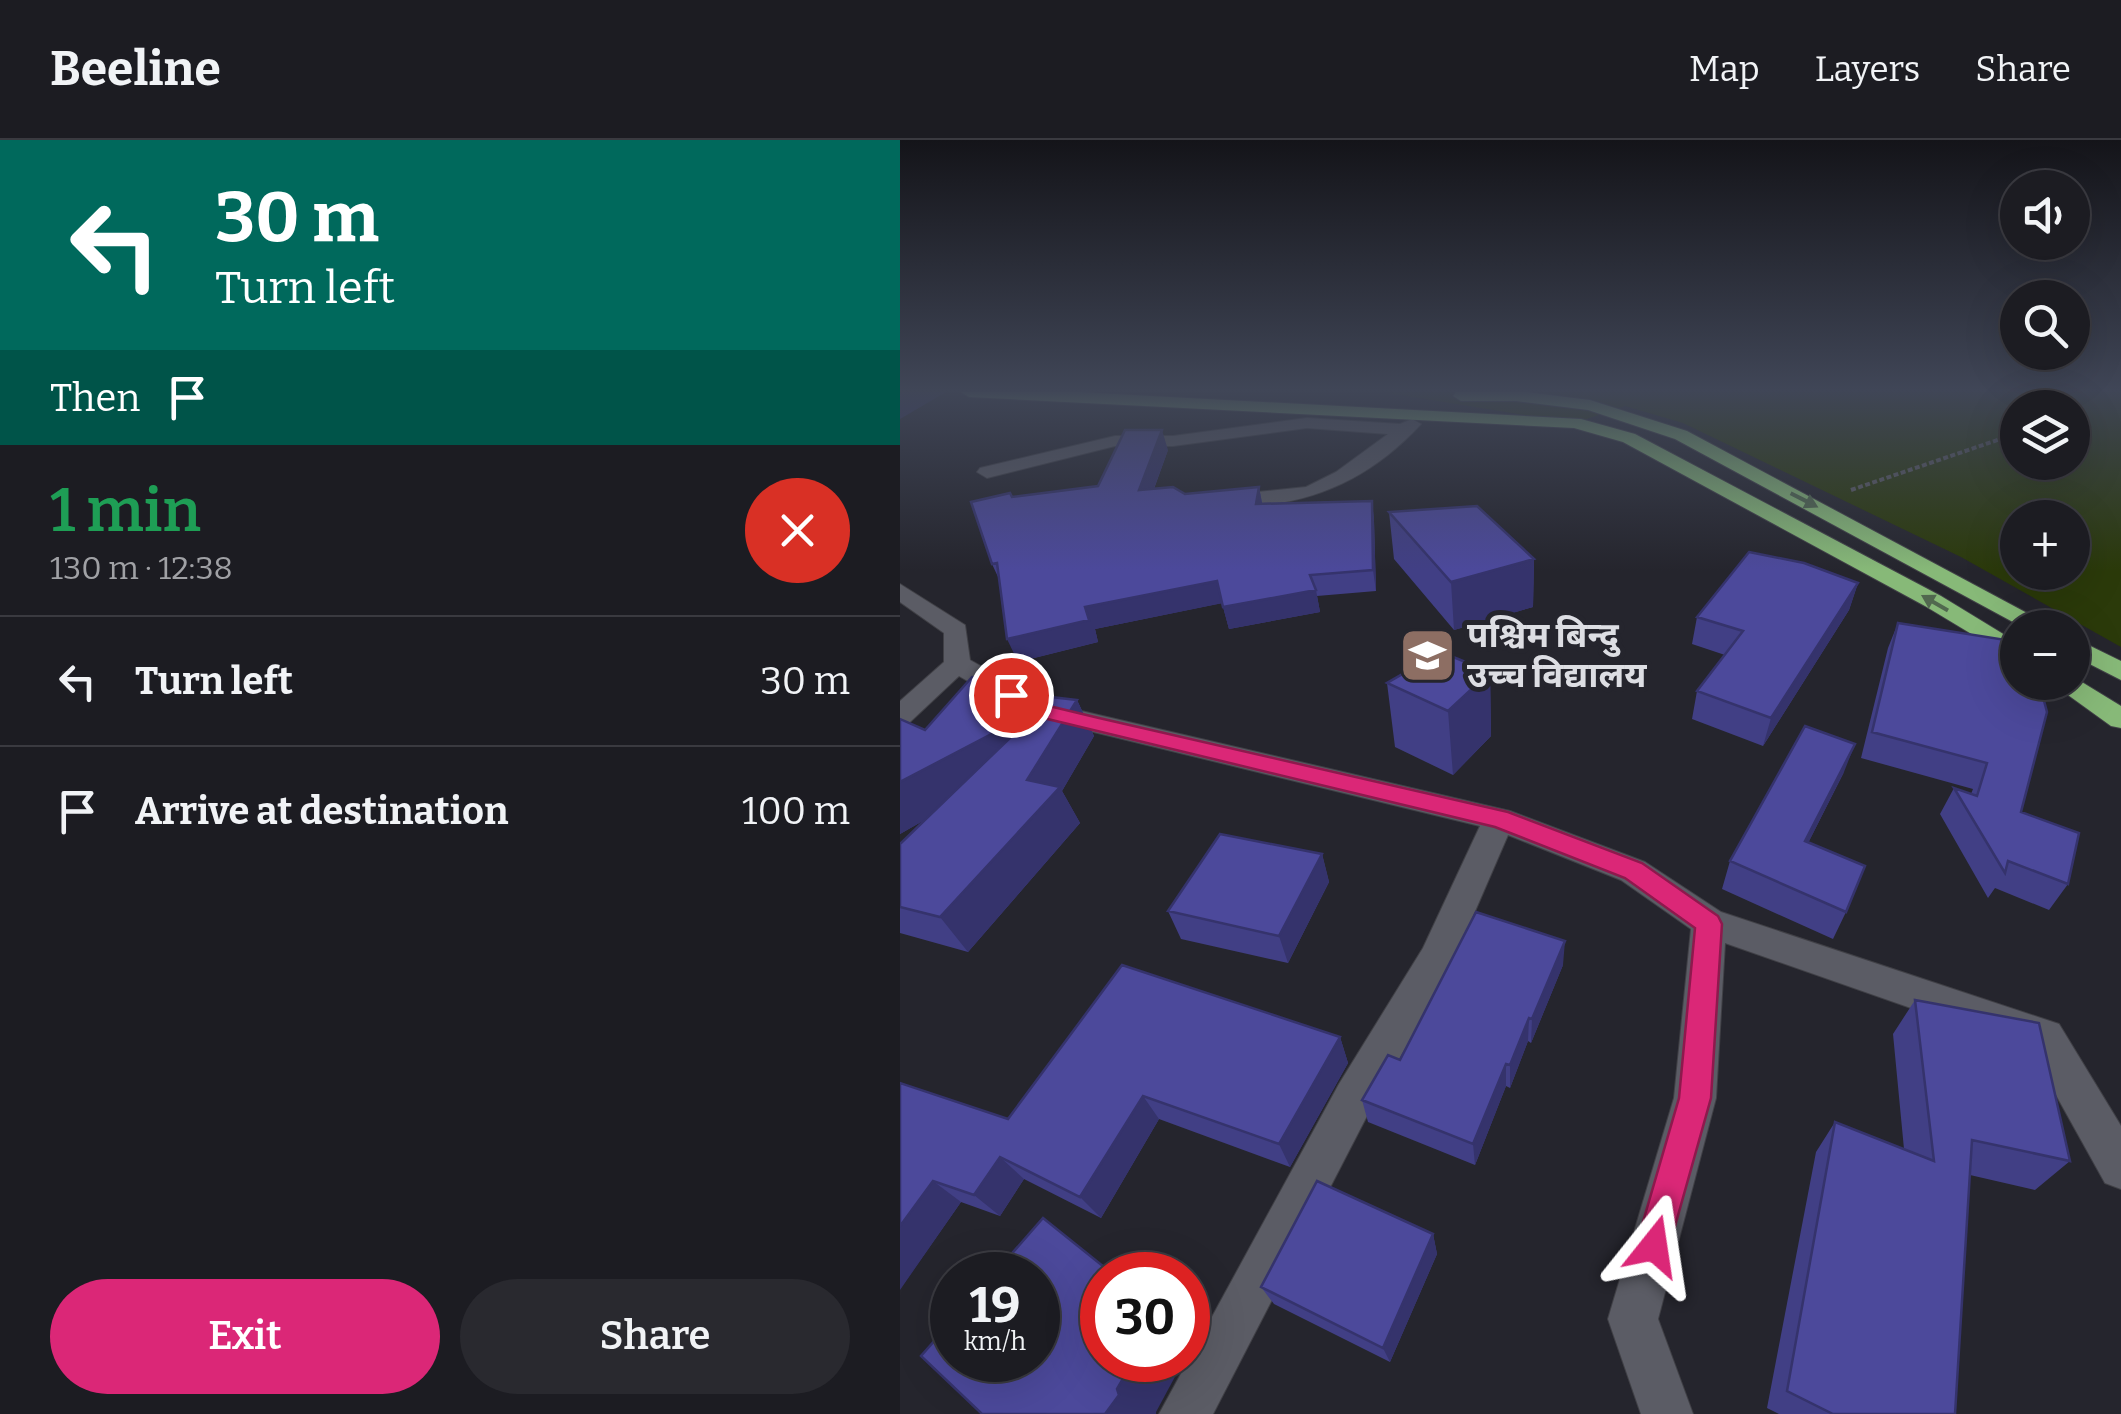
<!DOCTYPE html>
<html lang="en">
<head>
<meta charset="utf-8">
<style>
  :root { --surface:#1c1c22; --page:#29292f; --text:#f1f3f6; --muted:#a0a1a5; --line:#3a3a40; --accent:#db2777 }
  body { margin:0; font-family:Bitter,"Noto Sans Devanagari",serif; background:var(--page); color:var(--text); height:100vh; display:flex; flex-direction:column; font-size:38px; white-space:nowrap }
  * { box-sizing:border-box; margin:0 }
  p { font-size:32px; color:var(--muted) }
  .icon { flex:none; width:55px; height:55px; fill:none; stroke:currentColor; stroke-width:2; stroke-linecap:round; stroke-linejoin:round }
  .map { position:relative; flex:1; overflow:hidden }
  .side { display:flex; flex-direction:column; background:var(--surface); width:900px }
  .side>* { flex:none }
  .guide { background:#00695c; color:#fff; overflow:hidden }
  .tools { position:absolute; left:1100px; top:30px; display:grid; gap:20px }
  .tools a { display:grid; place-items:center; width:90px; height:90px; border-radius:50%; background:var(--surface); box-shadow:0 10px 40px #0002,0 0 0 2px var(--line); font-size:50px }
  .speed { position:absolute; left:30px; top:1112px; display:flex; gap:20px; font-size:50px; font-weight:700; text-align:center }
  .speed>* { display:grid; place-content:center; width:130px; height:130px; border-radius:50%; background:var(--surface); box-shadow:0 10px 40px #0002,0 0 0 2px var(--line); line-height:1 }
  .speed small { font-size:25px; font-weight:400 }
  .speed .limit { border:15px solid #d22; background:#fff; color:#111 }
  .pin { position:absolute; display:grid; place-items:center; width:85px; height:85px; color:#fff; margin:-42px; border:5px solid #fff; border-radius:50%; box-shadow:0 2px 10px #0007 }
  .me { position:absolute; width:110px; margin:-55px; rotate:15deg; stroke-linejoin:round; filter:drop-shadow(0 0 8px #0008) }
  .turn { display:flex; align-items:center; gap:35px; height:210px; padding:0 50px; font-size:45px }
  .turn .icon { width:130px; height:130px; stroke-width:2.5 }
  .turn b { display:block; font-size:70px; line-height:85px }
  .then { display:flex; align-items:center; height:95px; padding:0 50px; background:#0003; gap:20px; font-size:38px }
  .round { display:grid; place-items:center; flex:none; width:105px; height:105px; border-radius:52px; background:var(--page) }
  .head { display:flex; align-items:center; justify-content:space-between; height:170px; padding:0 50px }
  h1 { font-size:60px; font-weight:600; line-height:75px; color:#1e9e55 }
  .action { display:flex; gap:20px; margin-top:auto; padding:20px 50px }
  .action a { flex:1; height:115px; border-radius:60px; background:var(--accent); color:#fff; font-size:40px; font-weight:600; line-height:115px; text-align:center }
  .action a+a { background:var(--page); color:var(--text) }
  ul { padding:0; list-style:none }
  li { display:flex; align-items:center; gap:30px; height:130px; padding:0 50px; border-top:2px solid var(--line) }
  li div { flex:1 }
  li b { display:block; font-size:38px }
  li em { font-style:normal }
  header { display:flex; align-items:center; gap:60px; box-sizing:border-box; height:140px; padding:0 50px; background:var(--surface); border-bottom:2px solid var(--line) }
  header strong { font-size:48px }
  nav { display:flex; gap:55px; margin-inline-start:auto; font-size:35px }
  main { display:flex; flex:1; min-height:0 }
  .map>svg:first-child { display:block }
  .green { fill:#2b3a0a; fill-rule:evenodd }
  .lines { fill:none; stroke-linecap:round; stroke-linejoin:round }
  .minor-casing { stroke:#404046; stroke-width:2 }
  .highway-casing { stroke:#404046; stroke-width:2 }
  .path { stroke:#5d5d64; stroke-width:4; stroke-dasharray:5 2.5; stroke-linecap:butt }
  .minor { fill:#5b5c65; fill-rule:evenodd }
  .highway { fill:#87b978; fill-rule:evenodd }
  .wall { fill:#413f85 }
  .shaded-wall { fill:#35336c }
  .building { fill:#4c499b; stroke:#35336c; stroke-width:2.5 }
  .oneway { fill:#51684f }
  .route { fill:#db2777; stroke:#8e194d; stroke-width:2.5 }
  .labels { text-anchor:middle; dominant-baseline:central; stroke-width:10; stroke-linejoin:round; paint-order:stroke }
  .poi-label { font-size:35px; font-weight:bold; fill:#dddee3; stroke:#25252d; text-anchor:start }
</style>
</head>
<body>
<header>
<strong>Beeline</strong>
<nav><a>Map</a><a>Layers</a><a>Share</a></nav>
</header>
<main>
<section class="side">
<div class="guide">
<div class="turn"><svg class="icon" aria-label="left" viewBox="0 0 24 24"><path d="M17 20v-9H6M10 6l-5 5 5 5"/></svg><div><b>30 m</b>Turn left</div></div>
<div class="then">Then<svg class="icon" aria-label="arrive" viewBox="0 0 24 24"><path d="M6 21V4h12l-3 4 3 4H6"/></svg></div>
</div>
<div class="head"><div><h1>1 min</h1><p>130 m · 12:38</p></div><a class="round" style="background:#d93025;color:#fff"><svg class="icon" aria-label="close" viewBox="0 0 24 24"><path d="M6 6l12 12M18 6L6 18"/></svg></a></div>
<ul>
<li><svg class="icon" aria-label="left" viewBox="0 0 24 24"><path d="M17 20v-9H6M10 6l-5 5 5 5"/></svg><div><b>Turn left</b></div><em>30 m</em></li>
<li><svg class="icon" aria-label="arrive" viewBox="0 0 24 24"><path d="M6 21V4h12l-3 4 3 4H6"/></svg><div><b>Arrive at destination</b></div><em>100 m</em></li>
</ul>
<div class="action"><a>Exit</a><a>Share</a></div>
</section>
<div class="map">
<svg width="1221" height="1274" viewBox="0 0 1221 1274">
  <rect width="100%" height="100%" fill="#25252d"/>
  <path class="green" d="M 482,252 L 1221,252 L 1221,507 L 1061,417 L 783,283 L 725,266 L 675,283 ZM 1118,268 L 1172,268 L 1172,322 L 1118,322 ZM 1118,378 L 1172,378 L 1172,432 L 1118,432 Z"/>
  <g class="lines">
    <defs>
      <path id="minor" d="M 407,278 L 500,284 L 512,279 L 521,284 C 473,336 416,364 346,366 C 333,367 319,371 309,362 L 319,356 L 406,347 L 436,332 L 488,294 L 407,288 L 273,306 L 215,306 L 87,338 L 77,332 L 80,328 L 215,296 L 273,296 Z
        M 0,444 L 65,485 L 70,520 L 147,563 L 610,671 L 745,722 L 821,772 L 1159,884 L 1221,986 L 1221,1049 L 1205,1043 L 1131,910 L 825,803 L 816,958 L 758,1179 L 793,1274 L 741,1274 L 708,1179 L 774,958 L 791,789 L 721,740 L 608,695 L 550,829 L 469,972 L 313,1274 L 259,1274 L 439,944 L 523,808 L 580,686 L 128,576 L 59,536 L 10,582 L 0,585 L 0,561 L 44,522 L 44,493 L 0,462 Z"/>
      <path id="highway" d="M 61,252 L 177,252 L 681,279 L 735,294 L 1041,456 L 1118,503 L 1118,522 L 1025,466 L 723,302 L 674,288 L 69,257 Z
        M 556,252 L 626,252 L 690,260 L 787,291 L 1155,488 L 1124,488 L 775,299 L 688,270 L 616,261 L 561,261 L 553,256 Z
        M 1172,497 L 1221,521 L 1221,540 L 1172,515 Z
        M 1172,536 L 1221,566 L 1221,588 L 1211,586 L 1150,542 L 1172,542 Z"/>
    </defs>
    <use href="#minor" class="minor-casing"/>
    <use href="#highway" class="highway-casing"/>
    <path class="path" d="M 1130,268 L 1132,259
      M 951,350 L 1118,293"/>
    <use href="#minor" class="minor"/>
    <use href="#highway" class="highway"/>
  </g>
  <path class="wall" d="M 268,310 L 254,349 L 285,354 L 359,347 L 362,363 L 472,361 L 474,381 L 476,451 L 417,456 L 420,472 L 329,489 L 322,463 L 195,489 L 198,502 L 118,522 L 99,439 L 92,424 L 112,357 L 198,346 Z
    M 489,372 L 634,419 L 633,467 L 554,490 L 494,419 Z
    M 958,443 L 949,470 L 863,606 L 792,579 L 797,551 L 825,515 L 792,504 L 797,477 Z
    M 998,483 L 1168,744 L 1149,770 L 1095,748 L 1088,758 L 1040,674 L 1054,648 L 1071,654 L 1073,649 L 961,618 L 988,508 Z
    M 590,532 L 591,596 L 553,635 L 495,607 L 487,543 Z
    M 123,547 L 126,554 L 177,560 L 194,596 L 162,651 L 180,683 L 68,812 L 0,793 L 0,704 L 26,679 L 0,694 L 0,579 L 25,590 Z
    M 944,632 L 908,703 L 946,772 L 933,799 L 822,749 L 830,721 Z
    M 422,714 L 429,742 L 388,823 L 281,799 L 268,771 Z
    M 663,825 L 631,903 L 628,901 L 610,948 L 606,946 L 575,1025 L 468,982 L 462,960 L 500,920 Z
    M 1015,860 L 1170,1021 L 1135,1050 L 1070,1035 L 1055,1274 L 879,1274 L 867,1268 L 916,1012 L 935,982 L 1004,1009 L 993,894 Z
    M 440,897 L 448,923 L 390,1027 L 259,979 L 201,1078 L 124,1039 L 100,1076 L 61,1062 L 0,1149 L 0,943 L 108,979 Z
    M 533,1094 L 537,1114 L 490,1222 L 374,1164 L 361,1147 Z"/>
  <path class="shaded-wall" d="M 2,252 L 46,252 L 0,279 L 0,253 Z
    M 262,290 L 268,310 L 246,370 L 239,350 Z
    M 359,347 L 363,368 L 356,364 Z
    M 472,361 L 474,381 L 476,451 L 473,430 Z
    M 634,419 L 633,467 L 554,490 L 551,442 Z
    M 317,441 L 323,463 L 195,489 L 198,502 L 118,522 L 107,499 L 185,467 Z
    M 958,443 L 949,470 L 863,606 L 871,578 Z
    M 416,450 L 420,472 L 329,489 L 323,467 Z
    M 590,532 L 591,596 L 553,635 L 548,571 Z
    M 123,547 L 135,571 L 177,560 L 194,596 L 162,651 L 180,683 L 68,812 L 40,777 L 144,613 L 0,694 L 0,642 L 117,553 Z
    M 955,604 L 944,632 L 895,729 L 905,701 Z
    M 422,714 L 429,742 L 388,823 L 379,796 Z
    M 665,801 L 663,825 L 631,903 L 632,879 Z
    M 629,878 L 628,901 L 610,948 L 610,925 Z
    M 440,897 L 448,923 L 390,1027 L 379,1004 Z
    M 606,924 L 606,946 L 575,1025 L 573,1004 Z
    M 243,956 L 259,979 L 201,1078 L 180,1057 Z
    M 100,1017 L 124,1039 L 100,1076 L 74,1055 Z
    M 33,1041 L 61,1062 L 0,1150 L 0,1086 Z
    M 533,1094 L 537,1114 L 490,1222 L 483,1208 Z
    M 288,1196 L 294,1201 L 288,1214 Z
    M 234,1220 L 284,1220 L 256,1272 L 256,1274 L 205,1274 L 217,1249 Z"/>
  <path class="building" d="M 225,290 L 262,290 L 239,350 L 273,347 L 285,354 L 359,347 L 356,364 L 472,361 L 473,430 L 410,435 L 416,450 L 323,467 L 317,441 L 185,467 L 189,480 L 107,499 L 97,423 L 92,424 L 71,362 L 110,353 L 112,357 L 198,346 Z
    M 577,366 L 634,419 L 551,442 L 489,372 Z
    M 849,412 L 904,423 L 958,443 L 871,578 L 797,551 L 843,491 L 797,477 Z
    M 998,483 L 1106,500 L 1111,534 L 1118,535 L 1118,542 L 1139,542 L 1147,572 L 1121,672 L 1179,693 L 1168,744 L 1108,721 L 1105,733 L 1054,648 L 1077,656 L 1087,623 L 972,592 Z
    M 541,512 L 590,532 L 548,571 L 487,543 Z
    M 72,537 L 123,547 L 117,553 L 177,560 L 127,640 L 160,647 L 40,777 L 0,767 L 0,704 L 141,568 L 0,642 L 0,579 L 25,590 Z
    M 905,586 L 955,604 L 905,701 L 965,726 L 946,772 L 830,721 Z
    M 320,694 L 422,714 L 379,796 L 268,771 Z
    M 576,772 L 665,801 L 632,879 L 629,878 L 610,925 L 606,924 L 573,1004 L 462,960 L 488,915 L 500,920 Z
    M 222,825 L 440,897 L 379,1004 L 243,956 L 180,1057 L 100,1017 L 74,1055 L 33,1041 L 0,1086 L 0,943 L 108,979 Z
    M 1015,860 L 1139,883 L 1170,1021 L 1072,1000 L 1055,1274 L 933,1274 L 887,1251 L 935,982 L 1034,1021 Z
    M 417,1041 L 533,1094 L 483,1208 L 361,1147 Z
    M 143,1078 L 214,1135 L 202,1135 L 202,1220 L 234,1220 L 217,1249 L 219,1255 L 205,1274 L 82,1274 L 21,1216 L 52,1181 L 52,1220 L 138,1220 L 138,1135 L 93,1135 Z"/>
  <defs><path id="oneway-solid" d="M-6-.8H1V-3.2L6.5 0L1 3.2V.8H-6Z" transform="scale(2.5)"/></defs>
  <g class="oneway">
    <use href="#oneway-solid" transform="translate(904 360) rotate(27)"/>
    <use href="#oneway-solid" transform="translate(1035 463) rotate(-150)"/>
  </g>
  <linearGradient id="sky" x2="0" y2="1"><stop stop-color="#141419"/><stop offset="0.58" stop-color="#404657"/><stop offset="1" stop-color="#404657" stop-opacity="0"/></linearGradient>
  <rect width="1221" height="431" fill="url(#sky)"/>
  <path class="route" d="M 111,548 L 145,565 L 199,578 L 608,672 L 742,723 L 818,776 L 822,784 L 811,958 L 766,1118 L 754,1123 L 741,1118 L 736,1106 L 779,958 L 795,788 L 725,738 L 595,687 L 131,575 L 101,555 Z"/>
  <defs>
    <symbol id="school-square" viewBox="-11 -11 22 22"><rect x="-9" y="-9" width="18" height="18" rx="4" fill="#8d6e63" stroke="#25252d"/><path d="M0-5L7-2L0 1L-7-2ZM-4 1L0 2.5L4 1V4Q0 6-4 4Z" fill="#fff"/></symbol>
  </defs>
  <g fill-rule="evenodd">
    <use href="#school-square" x="496" y="484" width="63" height="63"/>
  </g>
  <g class="labels">
    <g class="poi-label">
      <text x="567" y="495">पश्चिम बिन्दु<tspan x="567" dy="40">उच्च विद्यालय</tspan></text>
    </g>
  </g>
</svg>
<div class="tools">
<a><svg class="icon" aria-label="sound" viewBox="0 0 24 24"><path d="M4 9h4l5-4v14l-5-4H4zM17 9q2 3 0 6"/></svg></a>
<a><svg class="icon" aria-label="search" viewBox="0 0 24 24"><circle cx="10" cy="10" r="6"/><path d="M15 15l6 6"/></svg></a>
<a><svg class="icon" aria-label="layers" viewBox="0 0 24 24"><path d="M12 4l9 5-9 5-9-5zM3 14l9 5 9-5"/></svg></a>
<a>+</a>
<a>−</a>
</div>
<div class="speed"><div>19<small>km/h</small></div><div class="limit">30</div></div>
<div class="pin" style="left:111px;top:555px;background:#d93025"><svg class="icon" aria-label="arrive" viewBox="0 0 24 24"><path d="M6 21V4h12l-3 4 3 4H6"/></svg></div>
<svg class="me" style="left:754px;top:1106px" viewBox="-20 -20 40 40"><path d="M0-17L14 15 0 8-14 15z" fill="#db2777" stroke="#fff" stroke-width="4"/></svg>
</div>
</main>
</body>
</html>
